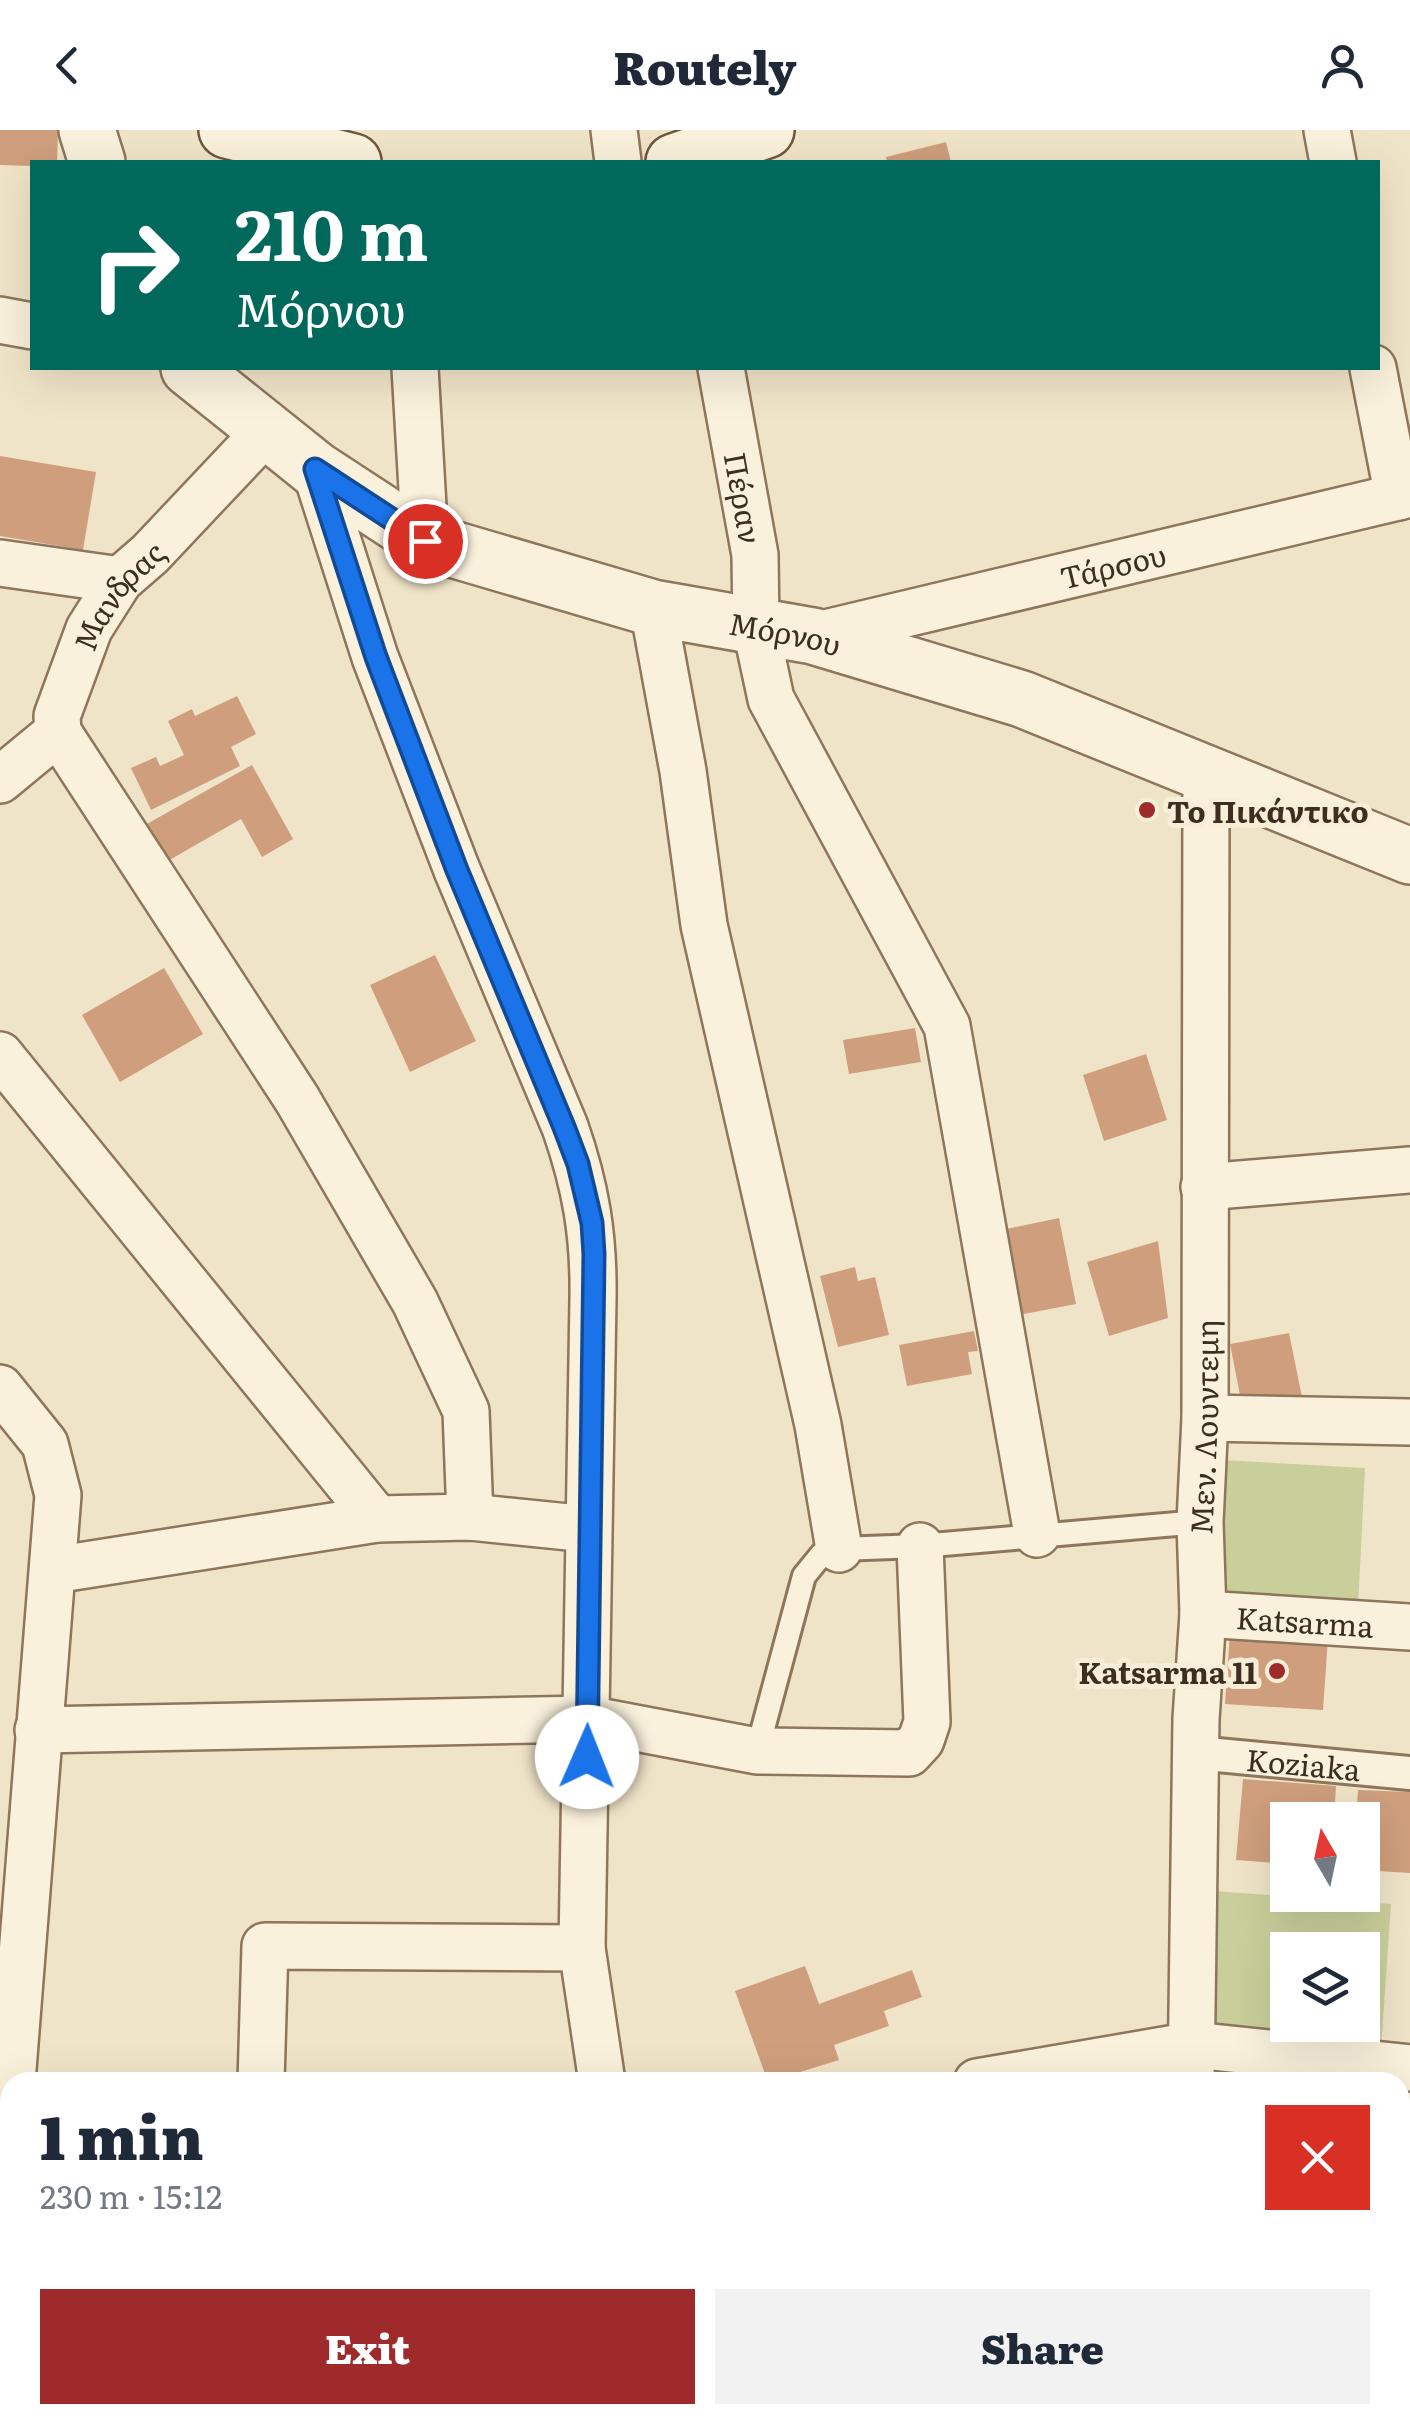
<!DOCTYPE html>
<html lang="en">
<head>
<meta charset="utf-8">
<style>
  :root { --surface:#fff; --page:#f2f2f3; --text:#1f2937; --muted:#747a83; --accent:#9e2a2b }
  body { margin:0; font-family:Literata,serif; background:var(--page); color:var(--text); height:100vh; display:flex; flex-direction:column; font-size:38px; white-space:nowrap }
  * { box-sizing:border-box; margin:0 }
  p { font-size:32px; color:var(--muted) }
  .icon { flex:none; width:55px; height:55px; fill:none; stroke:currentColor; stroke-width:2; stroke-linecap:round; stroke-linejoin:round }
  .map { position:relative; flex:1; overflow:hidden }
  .sheet { position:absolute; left:0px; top:1942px; width:1410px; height:352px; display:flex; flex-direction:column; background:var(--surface); border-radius:30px 30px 0 0; box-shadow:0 10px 40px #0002 }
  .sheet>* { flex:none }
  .guide { position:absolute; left:30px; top:30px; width:1350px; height:210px; border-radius:0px; box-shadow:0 10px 40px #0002; background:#00695c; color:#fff; overflow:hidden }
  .needle { width:65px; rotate:351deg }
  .buttons { position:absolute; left:1270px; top:1672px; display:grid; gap:20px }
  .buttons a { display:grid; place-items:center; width:110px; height:110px; border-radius:0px; background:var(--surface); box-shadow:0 10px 40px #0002; font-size:50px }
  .pin { position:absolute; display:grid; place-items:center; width:85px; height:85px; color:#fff; margin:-42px; border:5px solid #fff; border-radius:50%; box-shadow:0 2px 10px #0007 }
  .me { position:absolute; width:110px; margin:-55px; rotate:1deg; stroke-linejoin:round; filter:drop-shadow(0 0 8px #0008) }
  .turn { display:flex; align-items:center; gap:35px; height:210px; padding:0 40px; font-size:45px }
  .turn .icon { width:130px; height:130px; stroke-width:2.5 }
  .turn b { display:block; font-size:70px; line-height:85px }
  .round { display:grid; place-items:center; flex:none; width:105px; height:105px; border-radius:0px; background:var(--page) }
  .head { display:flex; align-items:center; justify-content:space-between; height:170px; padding:0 40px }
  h1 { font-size:60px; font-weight:800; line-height:75px }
  .cta { display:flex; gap:20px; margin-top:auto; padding:20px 40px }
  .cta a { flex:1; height:115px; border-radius:0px; background:var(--accent); color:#fff; font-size:40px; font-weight:800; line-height:115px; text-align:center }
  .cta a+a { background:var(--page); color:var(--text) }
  header { display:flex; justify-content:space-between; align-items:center; height:130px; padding:0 40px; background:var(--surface); font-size:45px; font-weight:800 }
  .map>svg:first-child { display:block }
  .green { fill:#c9cf9b; fill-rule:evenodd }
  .building { fill:#cf9f7d }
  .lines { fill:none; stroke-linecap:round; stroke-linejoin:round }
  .service-casing { stroke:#8d765c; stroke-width:28 }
  .pedestrian-casing { stroke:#8d765c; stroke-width:38 }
  .minor-casing { stroke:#8d765c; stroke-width:50 }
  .tertiary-casing { stroke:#8d765c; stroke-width:60 }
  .secondary-casing { stroke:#6f573f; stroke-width:60 }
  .path { stroke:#8d765c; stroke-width:6; stroke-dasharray:8 5; stroke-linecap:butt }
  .service { stroke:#faf1dc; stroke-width:22 }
  .pedestrian { stroke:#faf1dc; stroke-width:32 }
  .minor { stroke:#faf1dc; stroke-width:45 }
  .tertiary { stroke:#faf1dc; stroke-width:55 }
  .secondary { stroke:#faf1dc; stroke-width:55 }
  .route-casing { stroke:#114b97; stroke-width:25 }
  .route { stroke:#1a73e8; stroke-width:18 }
  .poi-dot { fill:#9e2a2b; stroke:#f7eed8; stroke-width:4 }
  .labels { text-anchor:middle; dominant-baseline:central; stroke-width:10; stroke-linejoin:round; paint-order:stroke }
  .street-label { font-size:30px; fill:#3d2e20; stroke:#f7eed8 }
  .poi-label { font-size:30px; font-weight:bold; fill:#3d2e20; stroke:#f7eed8; text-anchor:start }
</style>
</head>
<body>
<header><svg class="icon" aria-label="back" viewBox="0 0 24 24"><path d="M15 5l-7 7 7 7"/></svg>Routely<svg class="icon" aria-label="person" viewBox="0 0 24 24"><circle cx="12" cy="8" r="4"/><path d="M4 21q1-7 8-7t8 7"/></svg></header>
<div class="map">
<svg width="1410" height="2293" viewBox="0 0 1410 2293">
  <rect width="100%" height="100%" fill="#f0e4c8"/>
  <path class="green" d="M 1223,1330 L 1365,1338 L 1358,1478 L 1215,1471 Z
    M 1213,1761 L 1391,1774 L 1381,1918 L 1202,1906 ZM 1288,1820 L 1362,1820 L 1362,1895 L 1288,1895 Z"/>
  <path class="building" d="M 0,0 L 58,0 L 57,32 L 32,32 L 32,36 L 0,35 Z
    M 946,12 L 951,32 L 887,32 L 886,27 Z
    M 0,326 L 96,342 L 83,420 L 0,406 Z
    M 237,566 L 256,604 L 231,617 L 240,636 L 151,680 L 131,638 L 156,627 L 160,636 L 184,625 L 168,591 L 192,579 L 195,586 Z
    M 252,635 L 293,709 L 262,727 L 241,689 L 166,732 L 145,695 Z
    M 435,825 L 476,911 L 410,942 L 370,855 Z
    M 164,838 L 203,904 L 120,952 L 82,885 Z
    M 915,898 L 921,932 L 849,944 L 843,910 Z
    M 1146,924 L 1167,990 L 1104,1011 L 1083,945 Z
    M 1059,1088 L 1076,1174 L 1014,1186 L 997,1101 Z
    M 1158,1111 L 1168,1188 L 1109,1206 L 1087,1132 Z
    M 855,1137 L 858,1151 L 875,1147 L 889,1205 L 838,1217 L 820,1146 Z
    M 974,1201 L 978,1221 L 968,1222 L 972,1244 L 907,1256 L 899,1215 Z
    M 1289,1203 L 1302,1267 L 1259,1275 L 1240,1265 L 1230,1214 Z
    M 1230,1502 L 1328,1508 L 1323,1580 L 1225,1574 Z
    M 1243,1649 L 1336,1656 L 1334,1690 L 1288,1690 L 1288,1734 L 1236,1730 Z
    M 1358,1660 L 1410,1662 L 1410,1743 L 1362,1740 L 1362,1690 L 1356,1690 Z
    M 805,1836 L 819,1874 L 912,1840 L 922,1867 L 884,1881 L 889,1896 L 834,1915 L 839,1930 L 768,1952 L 735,1861 Z"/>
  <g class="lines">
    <defs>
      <path id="service" d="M 757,1621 L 804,1446 L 822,1424 L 839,1419 L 920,1416 L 1200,1392"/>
      <g id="pedestrian">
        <path id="s1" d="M 1196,1623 L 1410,1643"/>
      </g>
      <g id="minor">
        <path d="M 614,0 L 618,32"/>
        <path d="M 1327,0 L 1333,32"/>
        <path d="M 0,190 L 32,196"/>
        <path d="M 415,238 L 425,411"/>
        <path id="s2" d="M 721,238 L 755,425 L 756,499 L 771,569 L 947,896 L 1037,1404"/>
        <path d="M 1373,238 L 1398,367"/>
        <path d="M 315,339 L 375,527 L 457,740 L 565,997 C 586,1057 594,1106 593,1169 L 582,1818 L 602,1952"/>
        <path d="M 0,433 L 120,450"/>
        <path d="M 653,478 L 683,641 L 704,795 L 818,1295 L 839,1419"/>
        <path id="s3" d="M 813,506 L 1410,364"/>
        <path d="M 58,602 L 297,969 L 415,1172 L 466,1281 L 470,1387"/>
        <path id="s4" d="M 0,650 L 58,602 L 57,586 L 89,499 L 120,450 L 150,424 L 268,299"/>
        <path d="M 0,925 L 377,1389"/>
        <path d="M 1204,1057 L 1410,1040"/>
        <path d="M 0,1258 L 45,1314 L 58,1365 L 12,1952"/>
        <path d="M 1205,1288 L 1410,1292"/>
        <path d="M 54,1440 L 377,1389 L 470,1387 L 588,1399"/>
        <path id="s5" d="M 1203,1484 L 1410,1497"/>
        <path d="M 38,1600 L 588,1589 L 757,1621 L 909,1623 L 921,1610 L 927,1592 L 920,1416"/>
        <path d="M 261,1952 L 265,1816 L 582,1818"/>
        <path d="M 977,1952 L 1193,1915 L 1410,1938"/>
        <path id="s6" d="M 1191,1952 L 1196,1589 L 1203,1484 L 1200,1392 L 1205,1288 L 1206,644"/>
        <path d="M 1353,2285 L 1410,2292"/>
        <path d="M 300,2293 L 300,2285"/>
        <path d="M 1170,2293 L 1171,2285"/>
      </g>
      <g id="tertiary">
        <path d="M 87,0 L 97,32"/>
        <path id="s7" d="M 189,238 L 315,339 L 425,411 L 653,478 L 813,506 L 1022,569 L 1410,726"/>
      </g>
      <path id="secondary" d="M 227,0 L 353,32
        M 674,32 L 766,0"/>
    </defs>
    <use href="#service" class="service-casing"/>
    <use href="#pedestrian" class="pedestrian-casing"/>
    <use href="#minor" class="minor-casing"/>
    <use href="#tertiary" class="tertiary-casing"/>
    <use href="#secondary" class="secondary-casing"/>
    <path class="path" d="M 866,2285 L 866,2293"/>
    <use href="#service" class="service"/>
    <use href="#pedestrian" class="pedestrian"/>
    <use href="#minor" class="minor"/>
    <use href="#tertiary" class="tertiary"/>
    <use href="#secondary" class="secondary"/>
  </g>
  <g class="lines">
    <defs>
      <path id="route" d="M 425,411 L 315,339 L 376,527 L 457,740 L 564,997 L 578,1034 L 592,1093 L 594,1124 L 587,1627"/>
    </defs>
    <use href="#route" class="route-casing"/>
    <use href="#route" class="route"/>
  </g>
  <g class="poi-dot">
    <circle cx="1147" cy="680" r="10"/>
    <circle cx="1277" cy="1541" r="10"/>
  </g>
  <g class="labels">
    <g class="street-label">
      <text stroke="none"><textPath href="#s2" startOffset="132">Πέραν</textPath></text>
      <text stroke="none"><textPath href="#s3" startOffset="308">Τάρσου</textPath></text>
      <text stroke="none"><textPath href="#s4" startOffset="228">Μανδρας</textPath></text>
      <text stroke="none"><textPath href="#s7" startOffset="665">Μόρνου</textPath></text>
      <text stroke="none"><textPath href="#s6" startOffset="655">Μεν. Λουντεμη</textPath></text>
      <text stroke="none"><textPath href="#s5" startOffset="102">Katsarma</textPath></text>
      <text stroke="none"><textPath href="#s1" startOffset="108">Koziaka</textPath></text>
    </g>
    <g class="poi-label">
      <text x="1167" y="680">Το Πικάντικο</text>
      <text x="1257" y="1541" text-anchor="end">Katsarma 11</text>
    </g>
  </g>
</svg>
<div class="buttons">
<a><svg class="needle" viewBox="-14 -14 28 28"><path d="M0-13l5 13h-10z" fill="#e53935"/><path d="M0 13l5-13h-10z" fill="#747a83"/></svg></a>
<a><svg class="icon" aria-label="layers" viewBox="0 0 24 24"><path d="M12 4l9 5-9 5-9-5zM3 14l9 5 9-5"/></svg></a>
</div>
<div class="pin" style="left:425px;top:411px;background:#d93025"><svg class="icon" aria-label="arrive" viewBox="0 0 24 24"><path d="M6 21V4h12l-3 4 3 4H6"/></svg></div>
<svg class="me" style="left:587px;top:1627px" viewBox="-20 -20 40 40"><circle r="19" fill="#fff"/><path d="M0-13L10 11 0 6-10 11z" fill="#1a73e8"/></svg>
<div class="guide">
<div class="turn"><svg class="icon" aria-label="right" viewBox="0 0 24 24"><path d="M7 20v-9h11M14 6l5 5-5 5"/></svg><div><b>210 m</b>Μόρνου</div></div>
</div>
<section class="sheet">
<div class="head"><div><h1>1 min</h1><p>230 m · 15:12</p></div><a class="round" style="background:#d93025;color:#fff"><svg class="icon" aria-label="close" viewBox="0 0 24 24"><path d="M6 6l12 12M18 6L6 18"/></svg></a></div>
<div class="cta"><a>Exit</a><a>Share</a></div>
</section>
</div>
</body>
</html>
